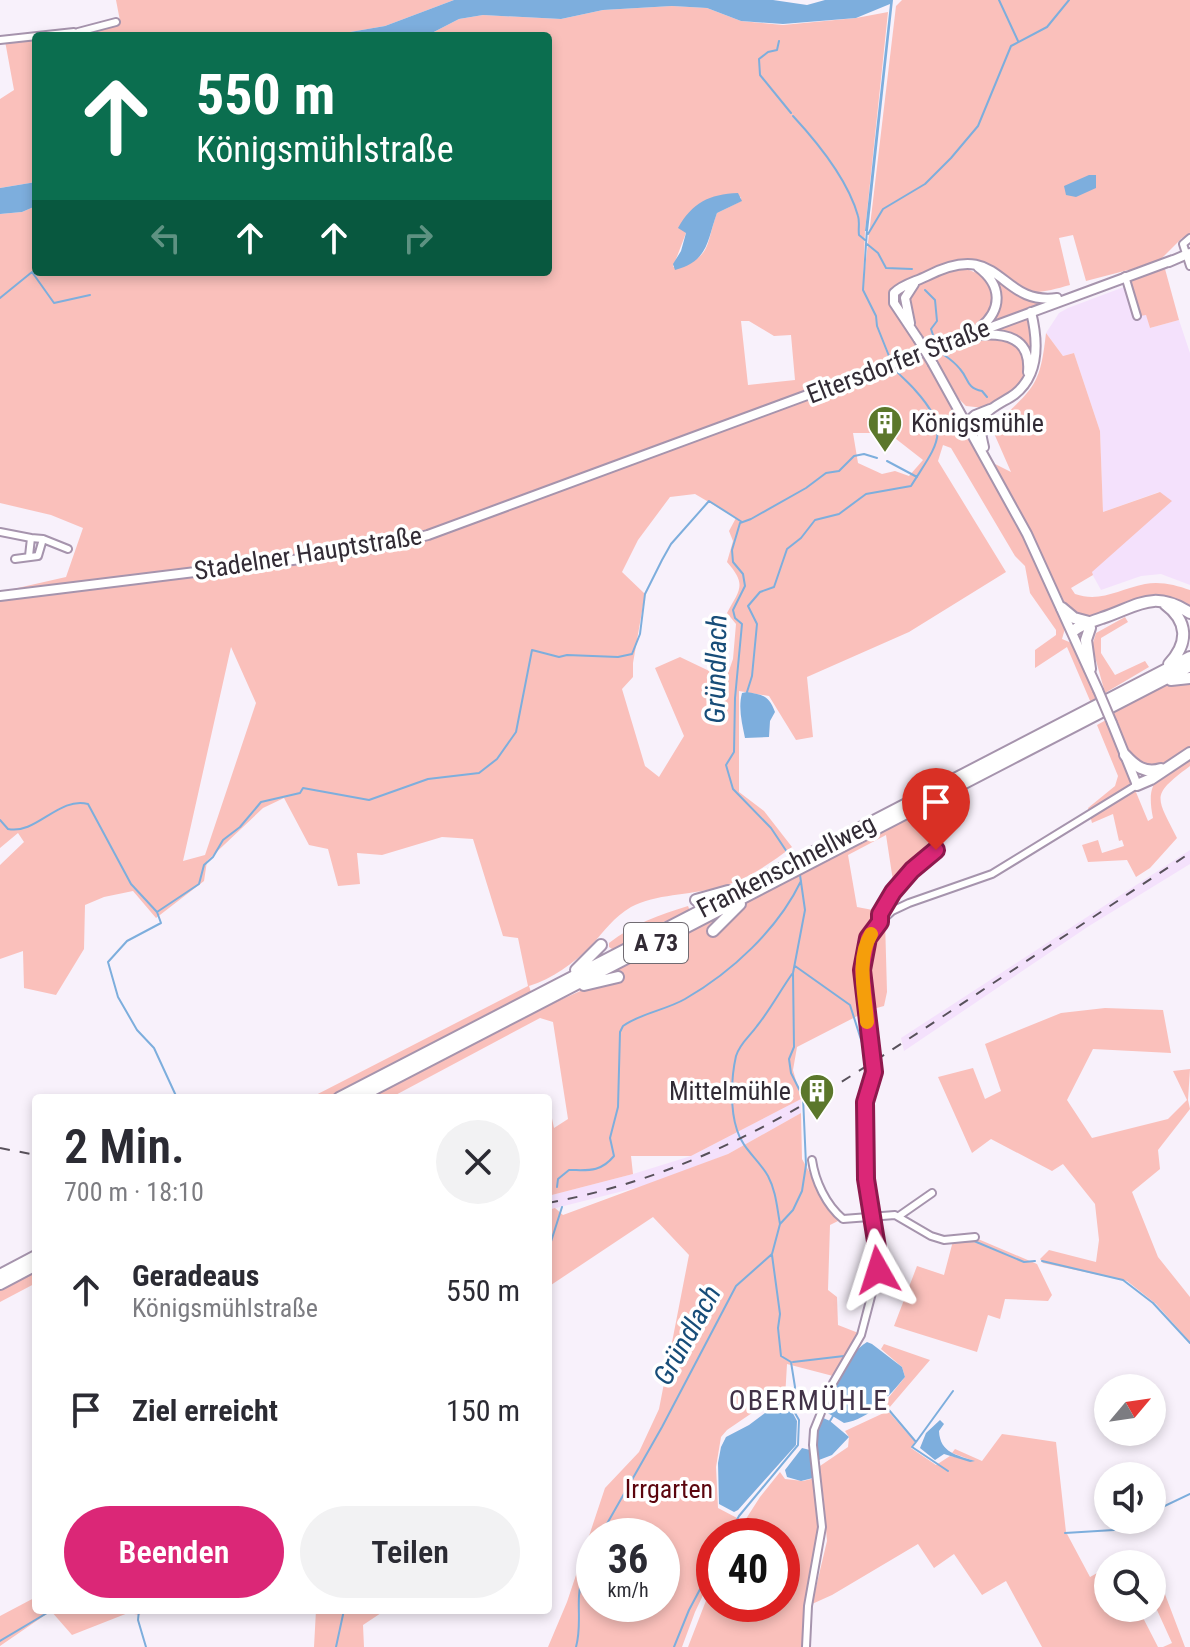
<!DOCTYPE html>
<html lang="de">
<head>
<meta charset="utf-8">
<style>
  :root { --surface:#fff; --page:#f2f2f3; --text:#2b2b33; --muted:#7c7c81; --accent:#db2777 }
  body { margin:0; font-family:"Roboto Condensed",sans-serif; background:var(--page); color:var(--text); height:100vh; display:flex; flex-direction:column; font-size:30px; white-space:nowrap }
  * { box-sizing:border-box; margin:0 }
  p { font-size:26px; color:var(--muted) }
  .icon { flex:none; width:44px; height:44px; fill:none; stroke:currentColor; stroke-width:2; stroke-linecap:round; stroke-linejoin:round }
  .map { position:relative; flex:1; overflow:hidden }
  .side { position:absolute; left:32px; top:1094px; width:520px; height:520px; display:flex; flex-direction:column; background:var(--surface); border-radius:8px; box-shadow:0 4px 12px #0003 }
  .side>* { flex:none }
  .hud { position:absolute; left:32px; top:32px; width:520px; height:244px; border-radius:8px; box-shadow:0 4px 12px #0003; background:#0b6e4f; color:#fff; overflow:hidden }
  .needle { width:52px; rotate:61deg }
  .controls { position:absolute; left:1094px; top:1374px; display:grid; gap:16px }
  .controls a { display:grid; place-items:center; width:72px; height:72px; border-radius:50%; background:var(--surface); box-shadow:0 4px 12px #0003; font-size:40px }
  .speed { position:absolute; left:576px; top:1518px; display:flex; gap:16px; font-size:40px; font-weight:700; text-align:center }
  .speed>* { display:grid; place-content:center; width:104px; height:104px; border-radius:50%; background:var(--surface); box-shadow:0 4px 12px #0003; line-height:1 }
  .speed small { font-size:20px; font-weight:400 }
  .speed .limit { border:12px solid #d22; background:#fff; color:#111 }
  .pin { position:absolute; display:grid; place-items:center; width:68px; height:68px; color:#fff; margin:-82px -34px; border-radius:50% 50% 50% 0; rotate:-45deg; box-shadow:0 0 8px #0007 }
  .pin .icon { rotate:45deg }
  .me { position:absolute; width:88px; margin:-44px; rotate:354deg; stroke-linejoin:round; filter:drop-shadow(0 0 6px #0008) }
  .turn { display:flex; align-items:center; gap:28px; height:168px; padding:0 32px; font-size:36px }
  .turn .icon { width:104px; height:104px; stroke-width:2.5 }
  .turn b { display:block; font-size:56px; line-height:68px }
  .lanes { display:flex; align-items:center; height:76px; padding:0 32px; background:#0003; justify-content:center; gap:40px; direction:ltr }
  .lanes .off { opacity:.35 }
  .round { display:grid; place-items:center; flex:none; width:84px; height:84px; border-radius:42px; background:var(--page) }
  .overview { display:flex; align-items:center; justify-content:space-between; height:136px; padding:0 32px }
  h1 { font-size:48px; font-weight:600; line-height:60px }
  .cta { display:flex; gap:16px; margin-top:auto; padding:16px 32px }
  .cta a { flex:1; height:92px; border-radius:48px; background:var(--accent); color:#fff; font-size:32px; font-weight:600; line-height:92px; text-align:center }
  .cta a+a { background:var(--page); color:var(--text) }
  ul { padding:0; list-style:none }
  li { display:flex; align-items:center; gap:24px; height:120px; padding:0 32px }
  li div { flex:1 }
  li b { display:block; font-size:30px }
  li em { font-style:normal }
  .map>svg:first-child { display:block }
  .built { fill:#f4e1fc }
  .green { fill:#fac0bb; fill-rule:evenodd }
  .water { fill:#7daedd }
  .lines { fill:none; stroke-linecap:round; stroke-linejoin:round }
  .stream { stroke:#7daedd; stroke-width:2 }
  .minor-casing { stroke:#a694ad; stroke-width:10 }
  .major-casing { stroke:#a694ad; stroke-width:12 }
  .highway-casing { stroke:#a694ad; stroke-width:14 }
  .minor { stroke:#fff; stroke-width:6 }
  .major { stroke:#fff; stroke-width:8 }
  .highway { stroke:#fff; stroke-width:10 }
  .rail { stroke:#58515b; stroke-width:2; stroke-dasharray:10 10; stroke-linecap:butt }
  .major-bridge-casing { stroke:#a694ad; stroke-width:12; stroke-linecap:butt }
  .major-bridge { stroke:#fff; stroke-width:8 }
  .route-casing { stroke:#8e194d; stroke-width:20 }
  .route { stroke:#db2777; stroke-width:14 }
  .slow { stroke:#f59e0b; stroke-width:14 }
  .labels { text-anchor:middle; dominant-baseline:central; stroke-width:7; stroke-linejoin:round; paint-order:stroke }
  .shield { fill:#fff; stroke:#706b72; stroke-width:2 }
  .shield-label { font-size:24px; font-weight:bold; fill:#322b35 }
  .street-label { font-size:26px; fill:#322b35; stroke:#fff }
  .poi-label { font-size:26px; fill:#322b35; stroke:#fff; text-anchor:start }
  .park-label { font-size:26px; fill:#5b050d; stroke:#fff }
  .water-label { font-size:28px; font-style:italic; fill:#174d79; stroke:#fff }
  .neighbourhood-label { font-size:28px; letter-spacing:2px; fill:#413247; stroke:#fff }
</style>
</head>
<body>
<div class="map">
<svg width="1190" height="1647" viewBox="0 0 1190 1647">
  <rect width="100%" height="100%" fill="#f8f1fb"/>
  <path class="built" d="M 1132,284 L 1140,315 L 1146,314 L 1150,328 L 1179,320 L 1190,353 L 1190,585 L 1161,574 L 1141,576 L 1101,590 L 1091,572 L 1159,492 L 1103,512 L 1100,431 L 1074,353 L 1063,356 L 1046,333 L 1059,313 L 1068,308 Z
    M 1190,850 L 1190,864 L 1089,926 L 904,1051 L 901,1038 Z
    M 801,1099 L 801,1113 L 728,1154 L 651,1184 L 548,1210 L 548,1196 L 633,1174 L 691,1156 Z"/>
  <path class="green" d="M 116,0 L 454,0 L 385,26 L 327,36 L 44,36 L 94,30 L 120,21 Z
    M 902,0 L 1190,0 L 1190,236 L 1182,238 L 1162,258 L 1179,320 L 1150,328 L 1146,315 L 1140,316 L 1128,270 L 1086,281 L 1073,235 L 1059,238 L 1070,285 C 1055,289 1043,293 1028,292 C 1011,291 997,261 970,260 C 943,259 914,280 890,291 L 888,296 L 1004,499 L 1066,625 L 1062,639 L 1074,644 L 1097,699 L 1091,703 L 1067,647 L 1035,668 L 1035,650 L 1056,635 L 1056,630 L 1030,593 L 1025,566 L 1015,556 L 951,448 L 943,445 L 938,461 L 1006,572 L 909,632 L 807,677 L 813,737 L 796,740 L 769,696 L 739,691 L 739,792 L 764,811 L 792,847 C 768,865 745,881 716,888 C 689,895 656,894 631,907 C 614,917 604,931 591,946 C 574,963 552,979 529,986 L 531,992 L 327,1098 L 310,1098 L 528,986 L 518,938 L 503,936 L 473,839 L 442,837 L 382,855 L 357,853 L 360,884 L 338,886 L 328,849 L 309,845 L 284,798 L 263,808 L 207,861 L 204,881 L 156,918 L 133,891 L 104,897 L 85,905 L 84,949 L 56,995 L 24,988 L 23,951 L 0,959 L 0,865 L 24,842 L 18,833 L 0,848 L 0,592 L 66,577 L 83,528 L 51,515 L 0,503 L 0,214 L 22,212 L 36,206 L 36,272 L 548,272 L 548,36 L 426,36 L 459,19 L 483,15 L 561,19 L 603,10 L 672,6 L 707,8 L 741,21 L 783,25 L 856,18 L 888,12 L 865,231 L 863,285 L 896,6 ZM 741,197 L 741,201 L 717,213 C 705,245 713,259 673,267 L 686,233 ZM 741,321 L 749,321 L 774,336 L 791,335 L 795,380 L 748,385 ZM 877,422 L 882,422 L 882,428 L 923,460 L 909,476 L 895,471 L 882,474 L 858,463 L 853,433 L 876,433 ZM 695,494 L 736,518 L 729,531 L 733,541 L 727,562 C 747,585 740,589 727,613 L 736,624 L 733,659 L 726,679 L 680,657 L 655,668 L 684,736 L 659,777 L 645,766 L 622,689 L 633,677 L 633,663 L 645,594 L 622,572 L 638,540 L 670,497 ZM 231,647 L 256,703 L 205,855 L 183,861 Z
    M 36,37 L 36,182 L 0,188 L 0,99 L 14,90 L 5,41 Z
    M 964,268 L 984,276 L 995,294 L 991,311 L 979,324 L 927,344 C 921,334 912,325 909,312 C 903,280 939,271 964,268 Z
    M 987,270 C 1009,287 1024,304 1054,300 L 988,325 L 997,312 Z
    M 1029,316 L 1031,319 L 1032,360 L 1027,349 L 990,330 Z
    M 1046,333 L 1063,356 L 1074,353 L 1100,431 L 1103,512 L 1160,492 L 1172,501 L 1092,572 L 1093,575 L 1071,588 L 1075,594 C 1101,603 1119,589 1145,584 C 1160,581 1176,585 1190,590 L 1190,608 C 1147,580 1125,614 1083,620 L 1068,609 L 995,464 L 1011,472 L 993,431 L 996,424 C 1034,387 1040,387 1046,333 Z
    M 989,337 L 1013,341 L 1023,352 L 1025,372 L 1018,386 L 984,408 L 966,406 L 959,399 L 933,354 Z
    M 1125,617 L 1128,622 L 1101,638 L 1101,653 L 1115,675 L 1145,661 L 1149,667 L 1105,693 L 1092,646 L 1096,633 Z
    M 1190,671 L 1190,748 L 1164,765 L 1142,767 L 1128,752 L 1113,712 Z
    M 1106,720 L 1148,821 L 1153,818 C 1145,778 1159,777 1190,758 L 1190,766 C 1150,796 1156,796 1177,838 L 1150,868 L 1136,877 L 1127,860 L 1088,862 L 1082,845 L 1098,840 L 1102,853 L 1124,846 L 1122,840 L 1119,841 L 1113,814 L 1092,823 L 1088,808 L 1115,786 L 1118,776 L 1097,725 Z
    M 950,796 L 956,802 L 950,835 L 909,873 L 895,894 L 897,903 L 885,920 L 887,992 L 884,1006 L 869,1010 L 797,1047 L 793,1070 L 801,1099 L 691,1156 L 631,1156 L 633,1174 L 548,1196 L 548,1099 L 554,1128 L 568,1119 L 553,1022 L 540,1018 L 390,1098 L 369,1098 L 538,1010 L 587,988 L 601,978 ZM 886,835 L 895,894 L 878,911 L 857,907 L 848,855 Z
    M 688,906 L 691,913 L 660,923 L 615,951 L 609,947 L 609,943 C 634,924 658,915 688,906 Z
    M 1105,1008 L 1163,1010 L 1171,1053 L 1093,1049 L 1067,1100 L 1092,1138 L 1168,1119 L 1187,1100 L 1173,1071 L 1190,1069 L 1188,1100 L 1190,1109 L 1158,1150 L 1160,1169 L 1132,1192 L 1158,1257 L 1190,1297 L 1190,1342 L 1156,1304 L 1127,1281 L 1043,1263 L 1040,1259 L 1049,1250 L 1096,1262 L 1099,1240 L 1095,1204 L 1063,1164 L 1052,1171 L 991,1139 L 972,1153 L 938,1077 L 973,1068 L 985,1099 L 1001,1091 L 985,1044 L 1061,1013 Z
    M 801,1113 L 802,1159 L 827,1203 L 840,1220 L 830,1225 L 828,1290 L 837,1297 L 838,1325 L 861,1334 L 833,1376 L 787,1364 L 785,1398 L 771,1400 L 727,1430 L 721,1437 L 716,1467 L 718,1508 L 739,1519 L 731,1536 L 714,1536 L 714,1572 L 695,1612 L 682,1647 L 548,1647 L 567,1602 L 605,1488 L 639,1452 L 659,1409 L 689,1255 L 653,1217 L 548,1287 L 548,1210 L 555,1208 L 563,1215 L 728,1154 ZM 594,1536 L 662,1536 L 662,1604 L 594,1604 Z
    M 978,1239 L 1037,1264 L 1052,1295 L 1048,1301 L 1005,1299 L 1000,1319 L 988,1315 L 977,1352 L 894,1326 L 917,1266 L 944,1275 L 953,1241 Z
    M 36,1271 L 36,1283 L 0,1302 L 0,1290 Z
    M 884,1344 L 930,1360 L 889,1408 L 885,1402 L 905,1377 L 902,1367 L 881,1349 Z
    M 888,1411 L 915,1442 L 911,1448 L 936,1465 L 950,1456 L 974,1461 L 952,1453 L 955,1449 L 982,1461 L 1002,1434 L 1056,1442 L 1066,1532 L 1090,1577 L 1108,1567 L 1108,1608 L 1138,1608 L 1158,1647 L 1042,1647 L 1006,1581 L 982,1595 L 954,1554 L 934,1568 L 918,1544 L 832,1595 L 812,1604 L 827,1541 L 823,1494 L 817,1468 L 848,1447 L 849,1437 L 845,1431 Z
    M 780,1472 L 785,1479 L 803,1481 L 815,1478 L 820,1535 L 804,1606 L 804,1647 L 688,1647 L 714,1580 L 714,1604 L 782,1604 L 782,1536 L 735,1536 L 760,1497 Z
    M 1152,1560 L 1185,1647 L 1163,1647 L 1172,1643 L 1152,1599 L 1152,1564 L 1142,1564 Z
    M 36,1597 L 36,1610 L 141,1610 L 140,1615 L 128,1613 L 72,1635 L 51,1611 L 0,1646 L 0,1616 Z
    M 316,1610 L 380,1610 L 381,1613 L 363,1625 L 364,1647 L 314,1647 Z"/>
  <path class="water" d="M 454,0 L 773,0 L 807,5 L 825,0 L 893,0 L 868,231 L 865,231 L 890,4 L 856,18 L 783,24 L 741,21 L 707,8 L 672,6 L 603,10 L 561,19 L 483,15 L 459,19 L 426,36 L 327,36 L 385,26 Z
    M 1089,175 L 1096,175 L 1096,188 L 1076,197 L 1066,195 L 1064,186 Z
    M 36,182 L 36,206 L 22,212 L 0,214 L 0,188 Z
    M 738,193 L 742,201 L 717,213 C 707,240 709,261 675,270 L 673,264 L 681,251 L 686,233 L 678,228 C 692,203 709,194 738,193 Z
    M 747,692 C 764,695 769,696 775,712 L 770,721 L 769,737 L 745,738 C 742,723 738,708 742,693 Z
    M 867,1342 L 872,1344 L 902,1367 L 905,1377 C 889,1396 870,1419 844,1423 L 826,1412 C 833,1388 845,1356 867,1342 Z
    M 780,1402 L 789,1406 L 797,1421 L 796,1445 L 738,1510 L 734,1512 L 719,1504 L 718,1463 L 721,1447 L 726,1437 L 749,1425 Z
    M 821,1417 L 830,1421 L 849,1437 L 832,1455 L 819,1460 L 815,1436 Z
    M 940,1420 L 944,1424 L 939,1431 C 940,1453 957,1455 975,1461 L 970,1462 L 944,1454 L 935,1460 L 920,1448 L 926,1433 Z
    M 802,1448 L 810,1450 L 813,1475 L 813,1478 L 801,1481 L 787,1477 L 785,1470 Z"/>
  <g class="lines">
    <path class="stream" d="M 999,0 L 1018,41
      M 779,41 L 777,50 L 768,52 L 759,59 L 760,75 L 791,113
      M 793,116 C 818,143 848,180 858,216 C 860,222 858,229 859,235 L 865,240
      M 867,229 L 863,290 L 876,316 L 877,326 L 891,361
      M 868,234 L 883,209 L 925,184 L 951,158 L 978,126 L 1011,46 L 1047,27 L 1069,0
      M 867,244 L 878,253 L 886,268 L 912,269
      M 925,290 L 935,300 L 937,321 L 931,329 L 933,335
      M 0,298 L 32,272 L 54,303 L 90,295
      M 944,355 C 950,359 956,364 960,369 C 969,379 966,388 982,391 L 987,397
      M 887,461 L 917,477
      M 747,692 L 752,676 L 757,624 L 748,606 L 760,592 L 774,587 L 787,549 L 801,538 L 815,520 L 839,514 L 866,494 L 911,486 C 937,444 953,432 915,390 C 908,382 899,375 893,367
      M 0,820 L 8,829 C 36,835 59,796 88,804 L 131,884 L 157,912 L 199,884 L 204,865 L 213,857 L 223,840 L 240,827 L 261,802 L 300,793 L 303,788 L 369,800 L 428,779 L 479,773 L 497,759 L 516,732 L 532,650 L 559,657 L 567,655 L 618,657 L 632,654 L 640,634 L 645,594 L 662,560 L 671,544 L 709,501 L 742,522
      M 791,858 L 771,828 L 733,789 L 726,765 L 734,752 L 735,698 L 742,624 L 735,618 L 733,610 L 745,586 L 743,574 L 733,562 L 732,550 L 740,523 L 751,519 L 806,488 L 826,473 L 839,471 L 854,456 L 864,454 L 877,458
      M 157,912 L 161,923 L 127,941 L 108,962 L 118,997 L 137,1030 L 154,1048 L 177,1098
      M 795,966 L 850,1005 L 863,1046
      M 863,1148 L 861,1104 L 870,1070
      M 864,1182 L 864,1197
      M 557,1187 L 558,1179 L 569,1170 C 587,1170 600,1173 614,1156 L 610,1138 L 618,1107 L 620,1032 L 623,1026 C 641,1013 666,1010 685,999 C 732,972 778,929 801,881
      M 864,1201 L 865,1212
      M 879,1219 L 897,1219
      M 780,1224 C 777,1208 776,1191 768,1176 C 759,1160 742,1148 737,1130 C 730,1109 731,1078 736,1056 C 740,1043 750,1036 757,1026 C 770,1010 780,991 792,974
      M 929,1238 L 942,1243
      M 952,1242 L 974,1241 L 1024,1262 L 1035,1261
      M 548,1251 L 562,1207
      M 1042,1261 L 1123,1280 L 1153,1303 L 1190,1343
      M 793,1362 L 844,1356
      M 883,1403 L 916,1442 L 912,1447 L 948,1471
      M 830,1421 L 833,1416
      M 916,1442 L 953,1391
      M 1152,1512 L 1190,1494
      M 1065,1533 L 1114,1530 L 1135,1520
      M 600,1536 L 662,1427 L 736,1286 L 772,1254 L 780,1224 L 793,1210 L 802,1191 L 806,1165 L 803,1097 L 791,1073 L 789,1059 L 794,1047 L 793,973 L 805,910 L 800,875
      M 728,1536 L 739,1516 L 798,1445 L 799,1420 L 791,1406 L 795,1387 L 791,1362 L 781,1356 L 778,1328 L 780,1314 L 772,1255
      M 59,1610 L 70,1613 L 90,1610
      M 139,1610 L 138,1620 L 146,1647
      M 0,1641 L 52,1610
      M 336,1647 L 344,1610
      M 576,1647 C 581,1629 578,1614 579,1596 C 580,1578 586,1563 594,1547
      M 674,1647 L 689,1610 L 714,1563"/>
    <defs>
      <path id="minor" d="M 78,32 L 116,22
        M 0,40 L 74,32 L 81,36
        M 1190,238 L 1183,244 L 1190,266
        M 1125,276 L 1137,316
        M 0,532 L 31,538
        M 43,539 L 68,549
        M 15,559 L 38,556 L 43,539 L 31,538 L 29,556
        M 880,922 C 880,896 917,865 936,850
        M 812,1160 C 815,1181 826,1205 843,1219 L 895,1215 L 931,1236 L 944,1240 L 975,1237
        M 899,1216 L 932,1193
        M 806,1647 L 808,1606 L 822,1527 L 813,1445 L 814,1430 L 833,1383 L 861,1335 L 878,1270 L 879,1260 L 866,1179 L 865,1102 L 874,1072 L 862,970 L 868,938 L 880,922 L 892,911 L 909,903 L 992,874 L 1137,785"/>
      <path id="major" d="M 1169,262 L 1190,253
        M 978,267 C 1002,285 1003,309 980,328
        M 910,323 L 905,298 L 914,284
        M 978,335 C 1005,333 1031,337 1028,372
        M 918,339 L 894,303 L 894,293 C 903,284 915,282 927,276 C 1003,237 997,306 1057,298
        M 933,364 L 1027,534 L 1098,690
        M 967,422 L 975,415 L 990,409
        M 984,447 C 982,438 978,425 984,416 C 991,406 1006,401 1015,394 C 1040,374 1038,340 1031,312
        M 0,596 L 309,558 L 384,546 L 428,535 L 1173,260
        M 1112,723 L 1137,785"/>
      <path id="highway" d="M 1165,604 C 1188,621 1189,643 1169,664
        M 1062,608 L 1074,618 L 1089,622
        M 1090,628 L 1086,640 L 1090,669
        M 1073,631 C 1082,624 1091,622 1102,618 C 1138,606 1153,589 1190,613
        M 1171,680 L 1190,678
        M 1125,755 C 1135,766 1145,774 1161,769
        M 1137,785 L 1151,779 L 1190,753
        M 696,900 L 728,891
        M 713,931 L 740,904
        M 576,970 L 601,945
        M 584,985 L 618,977
        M 339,1098 L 1190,657
        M 357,1098 L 1190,666
        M 0,1275 L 36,1256
        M 0,1284 L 36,1265"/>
    </defs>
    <use href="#minor" class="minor-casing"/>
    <use href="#major" class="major-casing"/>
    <use href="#highway" class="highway-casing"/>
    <use href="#minor" class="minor"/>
    <use href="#major" class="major"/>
    <use href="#highway" class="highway"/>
    <path class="rail" d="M 0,1148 L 36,1155
      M 548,1203 C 708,1173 819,1098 951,1011 C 1031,958 1110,906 1190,853"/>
    <defs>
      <path id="major-bridge" d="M 918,339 L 933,364
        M 1098,690 L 1112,723"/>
    </defs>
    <use href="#major-bridge" class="major-bridge-casing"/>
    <use href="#major-bridge" class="major-bridge"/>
  </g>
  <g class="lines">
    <defs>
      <path id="route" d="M 878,1270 L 879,1260 L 866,1179 L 865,1102 L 874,1072 L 862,970 L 868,938 L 880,922 L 880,914 L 893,892 L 912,870 L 936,850"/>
    </defs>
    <use href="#route" class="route-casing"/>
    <use href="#route" class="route"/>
    <path class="slow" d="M 867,1022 C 865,993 856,960 871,934"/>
  </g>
  <defs>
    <symbol id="building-pin" viewBox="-11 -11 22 30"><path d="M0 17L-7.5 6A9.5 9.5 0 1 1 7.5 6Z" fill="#5b772b" stroke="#fff"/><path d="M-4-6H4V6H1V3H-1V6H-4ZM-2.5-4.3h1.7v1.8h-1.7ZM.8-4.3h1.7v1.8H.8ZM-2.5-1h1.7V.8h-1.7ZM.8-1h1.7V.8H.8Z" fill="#fff"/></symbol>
  </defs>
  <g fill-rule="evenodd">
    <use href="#building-pin" x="865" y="403" width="40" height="54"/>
    <use href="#building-pin" x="797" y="1071" width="40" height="54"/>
  </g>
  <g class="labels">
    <rect class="shield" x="624" y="923" width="64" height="40" rx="6"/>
    <g class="shield-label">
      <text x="656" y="943">A 73</text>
    </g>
    <g class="street-label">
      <text transform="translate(898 361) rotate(-21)">Eltersdorfer Straße</text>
      <text transform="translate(308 553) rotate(-9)">Stadelner Hauptstraße</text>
      <text transform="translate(786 866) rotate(-27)">Frankenschnellweg</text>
    </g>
    <g class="poi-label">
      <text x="911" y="423">Königsmühle</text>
      <text x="791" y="1091" text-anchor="end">Mittelmühle</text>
    </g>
    <g class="park-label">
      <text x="669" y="1489">Irrgarten</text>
    </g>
    <g class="water-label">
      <text transform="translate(716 669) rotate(-89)">Gründlach</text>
      <text transform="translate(687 1335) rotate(-61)">Gründlach</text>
    </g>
    <g class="neighbourhood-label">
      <text x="809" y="1400">OBERMÜHLE</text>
    </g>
  </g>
</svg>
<div class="controls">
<a><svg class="needle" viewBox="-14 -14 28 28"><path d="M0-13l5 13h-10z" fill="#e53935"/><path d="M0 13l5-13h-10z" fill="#7c7c81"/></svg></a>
<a><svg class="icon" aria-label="sound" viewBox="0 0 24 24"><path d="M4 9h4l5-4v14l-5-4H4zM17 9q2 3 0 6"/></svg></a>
<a><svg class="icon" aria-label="search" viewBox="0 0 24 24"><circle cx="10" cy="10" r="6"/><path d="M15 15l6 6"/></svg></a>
</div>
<div class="speed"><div>36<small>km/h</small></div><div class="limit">40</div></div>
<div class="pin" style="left:936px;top:850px;background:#d93025"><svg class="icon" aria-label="arrive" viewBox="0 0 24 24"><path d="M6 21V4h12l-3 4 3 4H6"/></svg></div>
<svg class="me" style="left:878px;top:1270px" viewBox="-20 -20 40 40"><path d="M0-17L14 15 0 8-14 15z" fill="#db2777" stroke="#fff" stroke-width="4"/></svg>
<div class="hud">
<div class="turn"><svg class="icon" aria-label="ahead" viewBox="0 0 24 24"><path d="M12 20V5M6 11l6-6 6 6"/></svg><div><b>550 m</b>Königsmühlstraße</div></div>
<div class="lanes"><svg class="icon off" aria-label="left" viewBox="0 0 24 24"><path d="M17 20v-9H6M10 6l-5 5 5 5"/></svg><svg class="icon" aria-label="ahead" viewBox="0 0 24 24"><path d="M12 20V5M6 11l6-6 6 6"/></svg><svg class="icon" aria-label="ahead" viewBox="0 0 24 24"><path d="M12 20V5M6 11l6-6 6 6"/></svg><svg class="icon off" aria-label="right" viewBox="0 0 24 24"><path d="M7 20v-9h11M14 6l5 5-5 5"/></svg></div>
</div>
<section class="side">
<div class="overview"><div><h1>2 Min.</h1><p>700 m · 18:10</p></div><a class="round"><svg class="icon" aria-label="close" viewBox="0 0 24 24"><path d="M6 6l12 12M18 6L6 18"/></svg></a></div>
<ul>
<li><svg class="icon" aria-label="ahead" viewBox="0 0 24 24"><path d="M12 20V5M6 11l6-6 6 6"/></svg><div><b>Geradeaus</b><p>Königsmühlstraße</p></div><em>550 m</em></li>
<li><svg class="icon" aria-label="arrive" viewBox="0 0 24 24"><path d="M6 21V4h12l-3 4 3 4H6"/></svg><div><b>Ziel erreicht</b></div><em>150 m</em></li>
</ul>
<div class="cta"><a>Beenden</a><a>Teilen</a></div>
</section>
</div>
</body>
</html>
